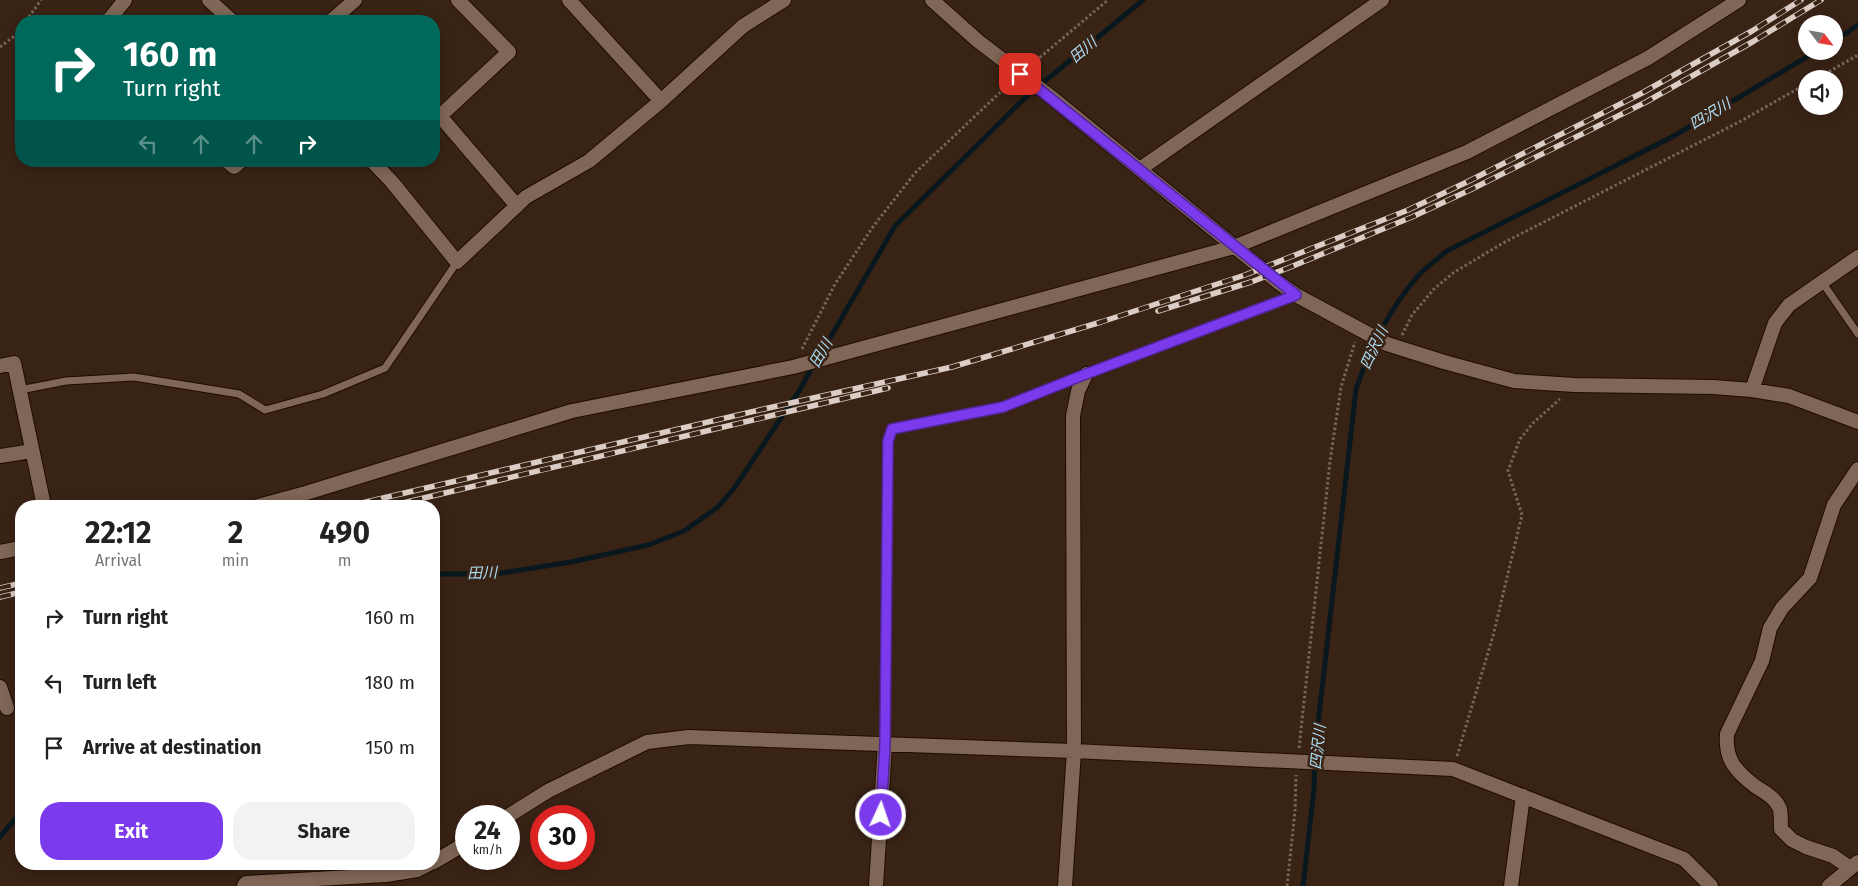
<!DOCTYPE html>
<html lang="en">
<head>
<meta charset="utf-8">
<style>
  :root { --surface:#fff; --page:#f2f2f2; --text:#222; --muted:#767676; --accent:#7c3aed }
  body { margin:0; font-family:"Fira Sans","Noto Sans JP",sans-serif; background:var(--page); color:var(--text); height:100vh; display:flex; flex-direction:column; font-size:19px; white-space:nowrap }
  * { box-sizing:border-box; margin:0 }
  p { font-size:16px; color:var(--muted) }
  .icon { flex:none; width:28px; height:28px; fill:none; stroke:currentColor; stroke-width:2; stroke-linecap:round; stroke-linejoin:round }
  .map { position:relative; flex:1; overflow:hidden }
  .drawer { position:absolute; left:15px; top:500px; width:425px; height:370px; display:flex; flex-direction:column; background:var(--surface); border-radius:20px; box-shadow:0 2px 12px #0003 }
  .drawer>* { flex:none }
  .top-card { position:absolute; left:15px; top:15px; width:425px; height:152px; border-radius:20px; box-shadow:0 2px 12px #0003; background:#00695c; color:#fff; overflow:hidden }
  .needle { width:32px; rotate:121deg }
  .fabs { position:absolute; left:1798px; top:15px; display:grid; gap:10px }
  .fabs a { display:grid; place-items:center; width:45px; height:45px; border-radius:50%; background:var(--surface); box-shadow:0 2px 12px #0003; font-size:25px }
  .speed { position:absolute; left:455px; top:805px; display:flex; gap:10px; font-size:25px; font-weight:700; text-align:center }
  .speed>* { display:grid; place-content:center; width:65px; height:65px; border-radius:50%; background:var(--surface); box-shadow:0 2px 12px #0003; line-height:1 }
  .speed small { font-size:12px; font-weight:400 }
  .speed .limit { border:8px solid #d22; background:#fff; color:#111 }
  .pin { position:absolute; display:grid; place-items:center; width:42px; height:42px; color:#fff; margin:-21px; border-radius:10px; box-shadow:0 2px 8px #0006 }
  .me { position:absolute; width:55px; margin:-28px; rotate:3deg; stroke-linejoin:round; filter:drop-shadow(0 0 4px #0008) }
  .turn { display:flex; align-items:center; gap:18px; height:105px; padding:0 25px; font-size:22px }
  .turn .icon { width:65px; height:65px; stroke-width:2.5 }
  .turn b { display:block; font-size:35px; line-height:42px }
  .lanes { display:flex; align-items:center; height:48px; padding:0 25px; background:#0003; justify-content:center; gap:25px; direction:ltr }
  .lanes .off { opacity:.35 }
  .eta { display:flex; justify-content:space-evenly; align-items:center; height:85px; text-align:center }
  .eta b { font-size:30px; font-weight:700; line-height:35px }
  .action { display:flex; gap:10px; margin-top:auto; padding:10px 25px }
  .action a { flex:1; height:58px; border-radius:20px; background:var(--accent); color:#fff; font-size:20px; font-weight:700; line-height:58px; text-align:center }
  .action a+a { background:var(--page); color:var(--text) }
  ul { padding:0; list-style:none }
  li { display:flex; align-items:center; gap:15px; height:65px; padding:0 25px }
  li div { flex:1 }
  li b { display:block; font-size:19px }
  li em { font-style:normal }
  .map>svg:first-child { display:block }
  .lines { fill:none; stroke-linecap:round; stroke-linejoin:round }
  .stream { stroke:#09181e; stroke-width:5 }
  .lane-casing { stroke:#1f0c01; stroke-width:9 }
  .street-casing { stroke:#1f0c01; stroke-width:16 }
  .path { stroke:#786559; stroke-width:3; stroke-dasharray:2.5 2.5; stroke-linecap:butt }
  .lane { stroke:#7f6656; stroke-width:7 }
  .street { stroke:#7f6656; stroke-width:14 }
  .rail-casing { stroke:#dbcdc5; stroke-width:5.5 }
  .rail { stroke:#392315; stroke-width:4; stroke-dasharray:11; stroke-linecap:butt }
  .route-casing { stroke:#51269a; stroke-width:12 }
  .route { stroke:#7c3aed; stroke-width:9 }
  .labels { text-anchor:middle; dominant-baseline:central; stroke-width:5; stroke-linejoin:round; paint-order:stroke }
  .water-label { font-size:15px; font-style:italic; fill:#abddf4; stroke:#392315 }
</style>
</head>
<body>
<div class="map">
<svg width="1858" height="886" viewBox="0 0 1858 886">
  <rect width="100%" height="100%" fill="#392315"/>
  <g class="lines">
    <path class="stream" d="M 1834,41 L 1858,25
      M 819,357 L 895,226 L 1028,95 L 1143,0
      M 434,574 L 495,574 L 571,562 L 648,545 L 684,531 L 718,507 L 735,487 L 799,391 L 814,364
      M 0,837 L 21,812
      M 1303,886 L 1314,789 L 1315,751 L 1356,389 C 1370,348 1389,310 1417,277 C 1426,267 1437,259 1447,251 L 1672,137 L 1817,51"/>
    <defs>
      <path id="lane" d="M 1822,282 L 1858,334
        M 20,390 L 66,381 L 134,377 L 239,394 L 265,410 L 323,394 L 385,368 L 457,262
        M 885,744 L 888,441 L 892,429 L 1003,407 L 1086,374 L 1296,295"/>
      <path id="street" d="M 209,0 L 232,21
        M 458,0 L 509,52 L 440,116 L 517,206
        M 569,0 L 661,101
        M 932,0 L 978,41 L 1051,97 L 1278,282 L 1296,295 L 1387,344 L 1444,362 L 1514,381 L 1575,385 L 1713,387 L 1752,390 L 1789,396 L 1858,422
        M 108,21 L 125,0
        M 331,21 L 355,0
        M 227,161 L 234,167 L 241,161
        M 372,161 L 392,182 L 457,262 L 526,197 L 589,161 L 661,101 L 743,26 L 784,0
        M 1140,169 L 1382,0
        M 0,366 L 14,363 L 44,506
        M 1752,390 L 1775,323 L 1789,305 L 1858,257
        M 0,456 L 32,451
        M 258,506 L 306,493 L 572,411 L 793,367 L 1234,247 L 1467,152 L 1648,58 L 1739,0
        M 0,552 L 21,548
        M 0,687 L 7,708
        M 508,816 L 548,791 L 647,742 L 689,737 L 1074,751 L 1453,769 L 1684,859 L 1711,886
        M 434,862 L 466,843
        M 1850,868 L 1833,856 L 1806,847 L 1792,840 L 1781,829 C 1781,823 1781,815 1780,809 C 1775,797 1765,793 1755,786 C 1735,771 1725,759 1727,734 L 1762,661 L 1770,628 L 1782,608 L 1810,578 L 1834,505 L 1858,469
        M 244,886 L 246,883 L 386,875 L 417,870 L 429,864
        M 876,886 L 885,744
        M 1065,886 L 1074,751 L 1073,416 L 1078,391 L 1086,374
        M 1511,886 L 1523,796
        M 1829,886 L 1858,862"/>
    </defs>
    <use href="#lane" class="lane-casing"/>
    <use href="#street" class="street-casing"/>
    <path class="path" d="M 26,21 L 41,0
      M 0,47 L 17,34 L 21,28
      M 1032,64 L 1108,0
      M 1816,79 L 1858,55
      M 1402,335 L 1412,315 L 1434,289 L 1453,273 L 1503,243 L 1741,121 L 1806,84
      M 802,349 L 835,284 L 872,228 L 915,173 L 1010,83
      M 1299,748 L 1330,461 L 1341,387 L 1355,342
      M 1457,756 L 1493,636 L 1522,515 L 1508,471 L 1520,439 L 1533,423 L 1560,399
      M 1287,886 L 1295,811 L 1296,775"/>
    <use href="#lane" class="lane"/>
    <use href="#street" class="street"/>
    <defs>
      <path id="rail" d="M 1158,311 L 1251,282 L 1288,268 L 1412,217 L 1472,189 L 1646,102 L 1754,41 L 1821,0
        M 349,506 L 764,409 L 952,367 L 1101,322 L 1245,275 L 1408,210 L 1467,182 L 1642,93 L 1752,31 L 1801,0
        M 390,506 L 888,388
        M 0,588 L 21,583
        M 0,597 L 21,592"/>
    </defs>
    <use href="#rail" class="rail-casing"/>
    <use href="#rail" class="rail"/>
  </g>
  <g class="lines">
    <defs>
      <path id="route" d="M 881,815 L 885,744 L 888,441 L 892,429 L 1003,407 L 1086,374 L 1296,295 L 1020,74"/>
    </defs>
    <use href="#route" class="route-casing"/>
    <use href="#route" class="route"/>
  </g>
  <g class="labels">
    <g class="water-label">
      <text transform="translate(1083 50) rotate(-40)">田川</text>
      <text transform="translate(1710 114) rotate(-31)">四沢川</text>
      <text transform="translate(1374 348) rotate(-65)">四沢川</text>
      <text transform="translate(821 353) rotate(-60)">田川</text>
      <text transform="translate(482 573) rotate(-2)">田川</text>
      <text transform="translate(1318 747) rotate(-84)">四沢川</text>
    </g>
  </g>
</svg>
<div class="fabs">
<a><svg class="needle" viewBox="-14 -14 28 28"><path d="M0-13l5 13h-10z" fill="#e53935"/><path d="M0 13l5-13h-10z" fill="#767676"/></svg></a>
<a><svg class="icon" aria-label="sound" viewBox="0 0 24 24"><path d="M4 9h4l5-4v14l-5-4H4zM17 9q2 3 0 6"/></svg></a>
</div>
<div class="speed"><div>24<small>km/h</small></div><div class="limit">30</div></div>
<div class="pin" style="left:1020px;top:74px;background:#d93025"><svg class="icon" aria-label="arrive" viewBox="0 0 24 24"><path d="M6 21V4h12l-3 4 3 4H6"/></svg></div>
<svg class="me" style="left:881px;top:815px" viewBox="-20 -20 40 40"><circle r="17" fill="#7c3aed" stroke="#fff" stroke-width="3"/><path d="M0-11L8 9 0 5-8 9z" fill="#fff"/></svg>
<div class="top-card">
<div class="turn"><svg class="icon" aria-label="right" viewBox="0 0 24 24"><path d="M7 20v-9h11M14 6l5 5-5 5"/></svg><div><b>160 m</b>Turn right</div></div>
<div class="lanes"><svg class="icon off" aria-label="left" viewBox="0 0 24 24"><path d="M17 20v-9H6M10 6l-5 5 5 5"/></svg><svg class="icon off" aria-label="ahead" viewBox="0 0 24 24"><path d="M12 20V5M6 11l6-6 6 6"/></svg><svg class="icon off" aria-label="ahead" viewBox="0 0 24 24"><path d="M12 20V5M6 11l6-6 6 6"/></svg><svg class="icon" aria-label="right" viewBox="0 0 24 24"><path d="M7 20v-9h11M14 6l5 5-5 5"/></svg></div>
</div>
<section class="drawer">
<div class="eta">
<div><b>22:12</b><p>Arrival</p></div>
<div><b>2</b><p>min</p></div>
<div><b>490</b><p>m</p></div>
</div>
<ul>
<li><svg class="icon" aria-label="right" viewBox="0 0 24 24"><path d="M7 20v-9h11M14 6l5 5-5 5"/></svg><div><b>Turn right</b></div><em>160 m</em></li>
<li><svg class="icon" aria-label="left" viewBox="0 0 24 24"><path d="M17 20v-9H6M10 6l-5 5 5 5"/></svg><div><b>Turn left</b></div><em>180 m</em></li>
<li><svg class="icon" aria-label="arrive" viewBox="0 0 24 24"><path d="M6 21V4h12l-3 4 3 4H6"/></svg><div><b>Arrive at destination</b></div><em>150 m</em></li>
</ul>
<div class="action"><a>Exit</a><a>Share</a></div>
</section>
</div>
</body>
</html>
